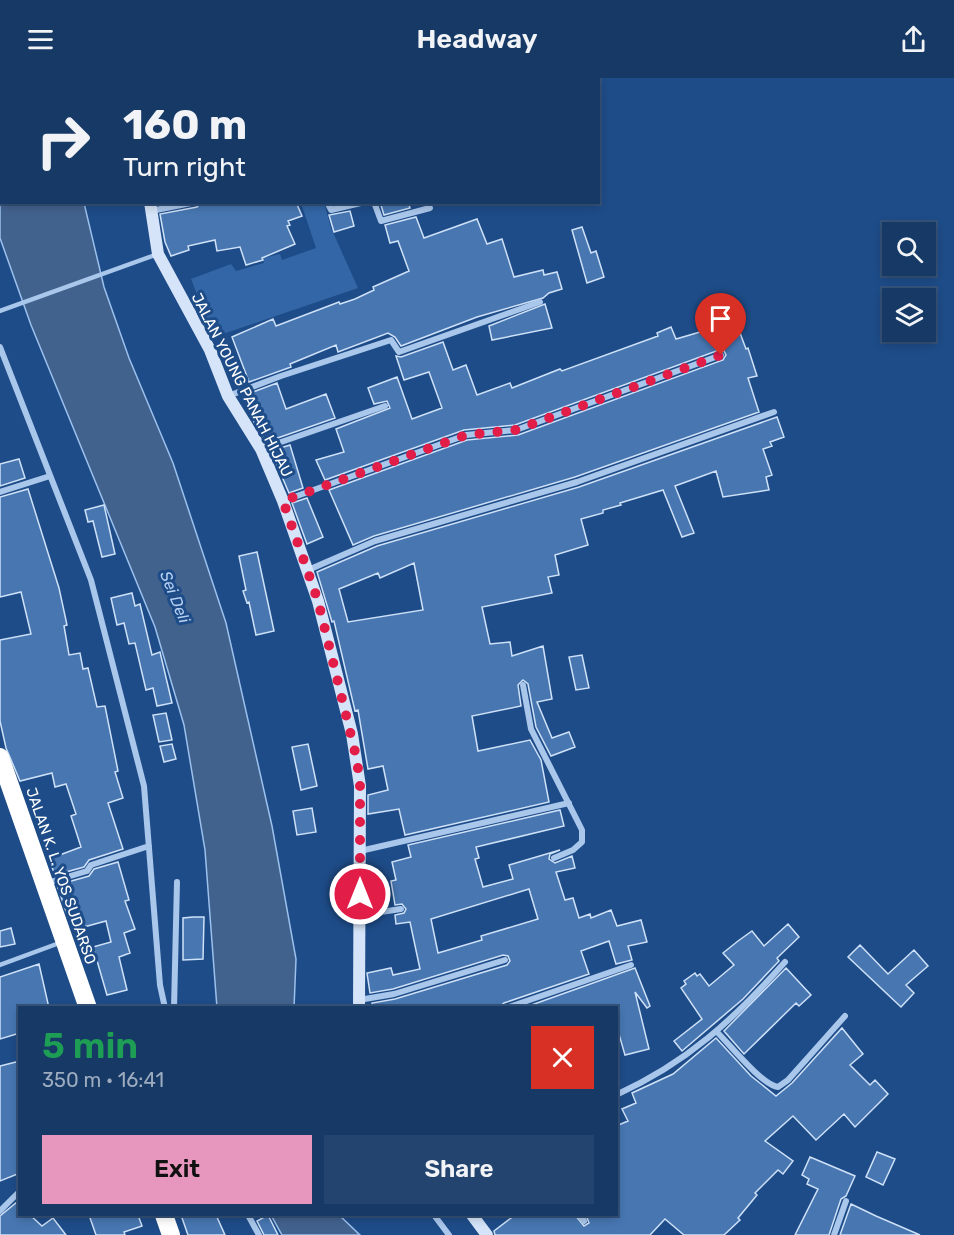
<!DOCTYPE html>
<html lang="en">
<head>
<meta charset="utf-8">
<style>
  :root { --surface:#163966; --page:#23446f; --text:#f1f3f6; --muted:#9eacbf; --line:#35537a; --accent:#e797bd }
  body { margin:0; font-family:Rubik,sans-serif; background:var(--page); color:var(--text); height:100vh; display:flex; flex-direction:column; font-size:22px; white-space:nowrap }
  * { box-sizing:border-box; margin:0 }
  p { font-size:20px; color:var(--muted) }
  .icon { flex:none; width:33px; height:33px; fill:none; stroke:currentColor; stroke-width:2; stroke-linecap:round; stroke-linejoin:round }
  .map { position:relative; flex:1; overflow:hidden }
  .details { position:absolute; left:18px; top:928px; width:600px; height:210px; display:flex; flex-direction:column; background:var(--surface); border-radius:0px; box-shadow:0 3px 9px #0003,0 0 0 2px var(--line) }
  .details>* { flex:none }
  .hud { position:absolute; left:0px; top:0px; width:600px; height:126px; box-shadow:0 3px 9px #0003,0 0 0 2px var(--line); background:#163966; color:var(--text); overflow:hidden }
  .buttons { position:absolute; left:882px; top:144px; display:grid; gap:12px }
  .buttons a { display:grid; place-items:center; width:54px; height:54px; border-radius:0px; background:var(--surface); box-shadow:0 3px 9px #0003,0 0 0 2px var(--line); font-size:30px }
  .pin { position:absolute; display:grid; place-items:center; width:51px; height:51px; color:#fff; margin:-62px -26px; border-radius:50% 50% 50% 0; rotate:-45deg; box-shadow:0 0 6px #0007 }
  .pin .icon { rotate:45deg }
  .me { position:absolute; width:66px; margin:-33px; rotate:0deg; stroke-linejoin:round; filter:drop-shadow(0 0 4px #0008) }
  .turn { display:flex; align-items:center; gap:21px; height:126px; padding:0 24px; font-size:27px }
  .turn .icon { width:78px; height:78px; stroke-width:2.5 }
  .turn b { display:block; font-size:42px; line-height:51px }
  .round { display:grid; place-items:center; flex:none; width:63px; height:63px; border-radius:0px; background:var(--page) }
  .headline { display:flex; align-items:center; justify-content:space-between; height:102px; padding:0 24px }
  h1 { font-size:36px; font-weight:600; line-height:45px; color:#1e9e55 }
  .action { display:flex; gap:12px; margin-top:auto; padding:12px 24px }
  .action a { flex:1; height:69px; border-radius:0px; background:var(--accent); color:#111; font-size:24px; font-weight:600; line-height:69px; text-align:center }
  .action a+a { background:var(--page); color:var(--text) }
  header { display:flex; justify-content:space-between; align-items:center; height:78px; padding:0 24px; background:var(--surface); font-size:27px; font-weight:600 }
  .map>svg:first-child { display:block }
  .green { fill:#3266a6 }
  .water { fill:#42628e; stroke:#9cc1ed; stroke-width:1.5 }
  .building { fill:#4776b1; stroke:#cee1f8; stroke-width:1.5; fill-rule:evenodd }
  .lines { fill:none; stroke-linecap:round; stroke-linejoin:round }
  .path { stroke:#a9c6eb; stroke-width:3; stroke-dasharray:3 4.5; stroke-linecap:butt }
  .lane { stroke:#a9c6eb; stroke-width:4.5 }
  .street { stroke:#a9c6eb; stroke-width:6 }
  .secondary { stroke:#d5e4f8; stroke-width:12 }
  .highway { stroke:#fff; stroke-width:18 }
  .route { stroke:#e11d48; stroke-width:10; stroke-dasharray:0 18 }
  .labels { text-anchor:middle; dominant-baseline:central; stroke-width:6; stroke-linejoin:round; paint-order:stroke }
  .street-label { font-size:15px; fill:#fff; stroke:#1e4c88 }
  .water-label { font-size:16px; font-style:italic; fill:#b5d0f2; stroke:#1e4c88 }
</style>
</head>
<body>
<header><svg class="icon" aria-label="menu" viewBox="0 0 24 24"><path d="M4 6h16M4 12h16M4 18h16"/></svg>Headway<svg class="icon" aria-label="share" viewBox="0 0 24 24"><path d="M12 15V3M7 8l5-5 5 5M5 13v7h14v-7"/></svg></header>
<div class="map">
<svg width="954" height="1157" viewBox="0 0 954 1157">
  <rect width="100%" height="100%" fill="#1e4c88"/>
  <path class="green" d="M 301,125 L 324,125 L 331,150 L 358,210 L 214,259 L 191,201 L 231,186 L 236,193 L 264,185 L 263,180 L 280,176 L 282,182 L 316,170 Z"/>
  <path class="water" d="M 0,0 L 68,0 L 2,2 L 2,124 L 84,125 L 104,209 L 129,280 L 173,385 L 226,545 L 272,748 L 296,881 L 294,930 L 217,930 L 205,772 L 184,647 L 155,549 L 31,247 L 0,160 Z
    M 271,1137 L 339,1137 L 360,1157 L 282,1157 Z"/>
  <path class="building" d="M 201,124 L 296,124 L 302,138 L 288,143 L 290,147 L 287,148 L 295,166 L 262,180 L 263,182 L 246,187 L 240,169 L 217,173 L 215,162 L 188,168 L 189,172 L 171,178 L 165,164 L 160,136 L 197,129 Z
    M 380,124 L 408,124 L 410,130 L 384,137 Z
    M 350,133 L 354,148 L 334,154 L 329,137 Z
    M 416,139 L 424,160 L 477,141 L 487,166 L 502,161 L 514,199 L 543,192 L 544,197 L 557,194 L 562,211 L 549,215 L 543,220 L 477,239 L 401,268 L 395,259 L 388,255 L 338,274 L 336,267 L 290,286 L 291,289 L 249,304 L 232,259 L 273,241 L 276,248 L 339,224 L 340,226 L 355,221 L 374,212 L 373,209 L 409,193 L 398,163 L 390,165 L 385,147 Z
    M 582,149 L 591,175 L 596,173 L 604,199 L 587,205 L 572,152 Z
    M 545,226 L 552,250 L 492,262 L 489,248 Z
    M 723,228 L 726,239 L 733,236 L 746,271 L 748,270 L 757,298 L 748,300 L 759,334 L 575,399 L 374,458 L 353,467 L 329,412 L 467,362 L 518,357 L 723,282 L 726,277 L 724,273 L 719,272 L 515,347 L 464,352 L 325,402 L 316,382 L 344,374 L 336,351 L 390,330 L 387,323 L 374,326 L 368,310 L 397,299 L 412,341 L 442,330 L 429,294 L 404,302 L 396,278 L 401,279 L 443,264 L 453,292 L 466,287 L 477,317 L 510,305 L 512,310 L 560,291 L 562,293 L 658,258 L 657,255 L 671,249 L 676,261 L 707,252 L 702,234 Z
    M 277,305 L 286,331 L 326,316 L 335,340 L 266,364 L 254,344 L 245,317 Z
    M 777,339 L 784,359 L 770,364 L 772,368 L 763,371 L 772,397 L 766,399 L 769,412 L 723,419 L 716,393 L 675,408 L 694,455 L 682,459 L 663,412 L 620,425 L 621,427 L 603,432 L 603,435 L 581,441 L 588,467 L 555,477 L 559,497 L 548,499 L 552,515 L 482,529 L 490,566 L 510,564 L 512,578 L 543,568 L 552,621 L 537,624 L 552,660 L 569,654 L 575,669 L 551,678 L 536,649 L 528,606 L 523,602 L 518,607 L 521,628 L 472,638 L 478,673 L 530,662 L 541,682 L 549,724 L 405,757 L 399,731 L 368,736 L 368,717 L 388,712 L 383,688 L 368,691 L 358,632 L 355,633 L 334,543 L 332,544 L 317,494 L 377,468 L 579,409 ZM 414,485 L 423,532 L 348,544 L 339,511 L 378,495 L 380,500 Z
    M 290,367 L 303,410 L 289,415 L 271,373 Z
    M 19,381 L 25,400 L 0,408 L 0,386 Z
    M 28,411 L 59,510 L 67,547 L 64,548 L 69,577 L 80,575 L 83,591 L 88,590 L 97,629 L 105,628 L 118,693 L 115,694 L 123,720 L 108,725 L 123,771 L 89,782 L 84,789 L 55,797 L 49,781 L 81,769 L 71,738 L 76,736 L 66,706 L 55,709 L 52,695 L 20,703 L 6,670 L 0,643 L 0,562 L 31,556 L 21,514 L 0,519 L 0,419 Z
    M 307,420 L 323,459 L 307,466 L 292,425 Z
    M 104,427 L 115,476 L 102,479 L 93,443 L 88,444 L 85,432 Z
    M 257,474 L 274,553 L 256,557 L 249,524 L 247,525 L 243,513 L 246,512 L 239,478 Z
    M 132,515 L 135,528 L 140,526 L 152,577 L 160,574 L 172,625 L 157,628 L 153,610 L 146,612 L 135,565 L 129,566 L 124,545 L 117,547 L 111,520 Z
    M 582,577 L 589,610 L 576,612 L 569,579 Z
    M 166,635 L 172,662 L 159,664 L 153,637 Z
    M 172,666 L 176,681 L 164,684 L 160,668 Z
    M 308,666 L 317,708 L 301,712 L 292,669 Z
    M 312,730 L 316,754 L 297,757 L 293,733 Z
    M 560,732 L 564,748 L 476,769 L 479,780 L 475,781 L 483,809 L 513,801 L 509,787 L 560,772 L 550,776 L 549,781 L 555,785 L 572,778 L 575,790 L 556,794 L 565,822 L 573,820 L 579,840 L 590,836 L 591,840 L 611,832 L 617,848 L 641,842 L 647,864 L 628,868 L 632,882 L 616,886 L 609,863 L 581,873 L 589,896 L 504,925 L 498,930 L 373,930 L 372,925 L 395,921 L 507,887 L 510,883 L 508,878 L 503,877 L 393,911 L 370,915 L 367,895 L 391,890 L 393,897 L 420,891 L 410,844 L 396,846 L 395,837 L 404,835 L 406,831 L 402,826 L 395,827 L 391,803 L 396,802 L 392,784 L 411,779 L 408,767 ZM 529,811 L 538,841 L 481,858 L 482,862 L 438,875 L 431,841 Z
    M 118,784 L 129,822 L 125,823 L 135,851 L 124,855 L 130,875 L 119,879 L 127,912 L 107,917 L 93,869 L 111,864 L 106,843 L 80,850 L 76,837 L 68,839 L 57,807 L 89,798 L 94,791 Z
    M 193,839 L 204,839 L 203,881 L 183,882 L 183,840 Z
    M 788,846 L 799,859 L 777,880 L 779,883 L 743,921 L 682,973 L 674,963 L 702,941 L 681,910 L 686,906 L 684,903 L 695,895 L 697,898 L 700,896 L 709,908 L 734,887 L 723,875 L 738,863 L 752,853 L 764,868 Z
    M 11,850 L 15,866 L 0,869 L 0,853 Z
    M 860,867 L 888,896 L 914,872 L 928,888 L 906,907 L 914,915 L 901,929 L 848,879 Z
    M 39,886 L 49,930 L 20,930 L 20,955 L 0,961 L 0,899 Z
    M 635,890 L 650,928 L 647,930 L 635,914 L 649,971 L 625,977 L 616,946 L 616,930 L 523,930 Z
    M 786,890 L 811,917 L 799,928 L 796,925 L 744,976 L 724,953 Z
    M 842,950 L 863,976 L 850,987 L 870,1007 L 875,1002 L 888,1016 L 855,1049 L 844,1036 L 816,1062 L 793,1038 L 765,1063 L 793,1083 L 783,1096 L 778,1092 L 755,1115 L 757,1117 L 738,1140 L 740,1142 L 724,1157 L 684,1157 L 665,1141 L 650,1157 L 495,1157 L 494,1153 L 515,1137 L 575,1137 L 584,1148 L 589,1145 L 586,1137 L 616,1137 L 616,1048 L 628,1043 L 622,1031 L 636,1025 L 632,1015 L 673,996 L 716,960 L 751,998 L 776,1018 L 792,1005 Z
    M 20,983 L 20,1095 L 0,1103 L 0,988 Z
    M 877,1074 L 895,1081 L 883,1107 L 866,1099 Z
    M 810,1079 L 855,1098 L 846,1118 L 841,1121 L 829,1157 L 795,1157 L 818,1111 L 807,1106 L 809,1101 L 802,1097 Z
    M 17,1124 L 20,1127 L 20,1137 L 30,1137 L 42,1148 L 53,1140 L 66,1157 L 0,1157 L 0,1138 Z
    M 851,1126 L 876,1138 L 920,1157 L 840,1157 Z
    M 89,1137 L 138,1137 L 142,1148 L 124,1154 L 125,1157 L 96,1157 Z
    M 181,1137 L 216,1137 L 225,1157 L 188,1157 Z
    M 268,1137 L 278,1157 L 264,1157 L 257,1143 Z"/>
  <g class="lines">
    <path class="path" d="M 111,0 L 111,2"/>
    <path class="lane" d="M 0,233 L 158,176
      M 0,887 L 62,864"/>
    <path class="street" d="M 432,2 L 438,0
      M 327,124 L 331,132 L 365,124
      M 374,124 L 381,143 L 430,130
      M 151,133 L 196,124
      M 0,269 L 91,502 L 144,708 L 160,907 L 165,930
      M 228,318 L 281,298 L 391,262 L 399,274 L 540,224
      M 261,371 L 385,328
      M 0,414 L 50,398
      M 283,423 L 466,357 L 516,352 L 721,277
      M 308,492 L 375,463 L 577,404 L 774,334
      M 523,607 L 531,651 L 582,752 L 582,764 L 573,772 L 554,780
      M 360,773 L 569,725
      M 47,805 L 87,793 L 91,787 L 149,768
      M 360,837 L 401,831
      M 359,922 L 394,916 L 505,882
      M 174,930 L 177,804
      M 506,930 L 631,887
      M 717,954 C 730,967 762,1007 778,1009 L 788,1002 L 845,938
      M 616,1017 C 688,984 733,942 785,884
      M 0,1133 L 20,1113
      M 248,1137 L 259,1157
      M 434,1137 L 449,1157
      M 580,1137 L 584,1143
      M 834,1157 L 846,1123"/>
    <path class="secondary" d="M 139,2 L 139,0
      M 150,124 L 158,176 L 210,272 L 228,318 L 261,371 L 283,423 L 318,523 L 352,656 L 360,708 L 359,930
      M 472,1137 L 487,1157"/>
    <path class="highway" d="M 0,679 L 88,930
      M 164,1137 L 171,1157"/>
  </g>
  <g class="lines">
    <path class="route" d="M 360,816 L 360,708 L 357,682 L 318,523 L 283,423 L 466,357 L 516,352 L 721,277"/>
  </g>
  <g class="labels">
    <g class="street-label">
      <text transform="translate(242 307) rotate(63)">JALAN YOUNG PANAH HIJAU</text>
      <text transform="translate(61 798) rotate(71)">JALAN K. L. YOS SUDARSO</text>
    </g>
    <g class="water-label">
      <text transform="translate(175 519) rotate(68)">Sei Deli</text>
    </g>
  </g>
</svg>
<div class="buttons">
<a><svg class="icon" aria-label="search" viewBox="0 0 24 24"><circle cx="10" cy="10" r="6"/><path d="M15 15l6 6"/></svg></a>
<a><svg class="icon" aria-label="layers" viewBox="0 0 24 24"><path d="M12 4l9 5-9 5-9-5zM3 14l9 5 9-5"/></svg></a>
</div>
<div class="pin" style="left:721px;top:277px;background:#d93025"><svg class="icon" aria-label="arrive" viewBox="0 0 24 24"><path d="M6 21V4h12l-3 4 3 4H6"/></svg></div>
<svg class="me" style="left:360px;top:816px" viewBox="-20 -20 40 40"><circle r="17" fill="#e11d48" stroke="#fff" stroke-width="3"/><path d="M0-11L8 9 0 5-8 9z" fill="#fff"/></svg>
<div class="hud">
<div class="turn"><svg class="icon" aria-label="right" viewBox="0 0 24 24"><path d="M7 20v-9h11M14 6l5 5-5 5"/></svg><div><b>160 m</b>Turn right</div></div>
</div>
<section class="details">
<div class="headline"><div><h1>5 min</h1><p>350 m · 16:41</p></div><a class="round" style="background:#d93025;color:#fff"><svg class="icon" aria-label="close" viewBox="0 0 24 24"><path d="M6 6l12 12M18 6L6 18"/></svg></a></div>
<div class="action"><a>Exit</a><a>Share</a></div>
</section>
</div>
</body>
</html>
